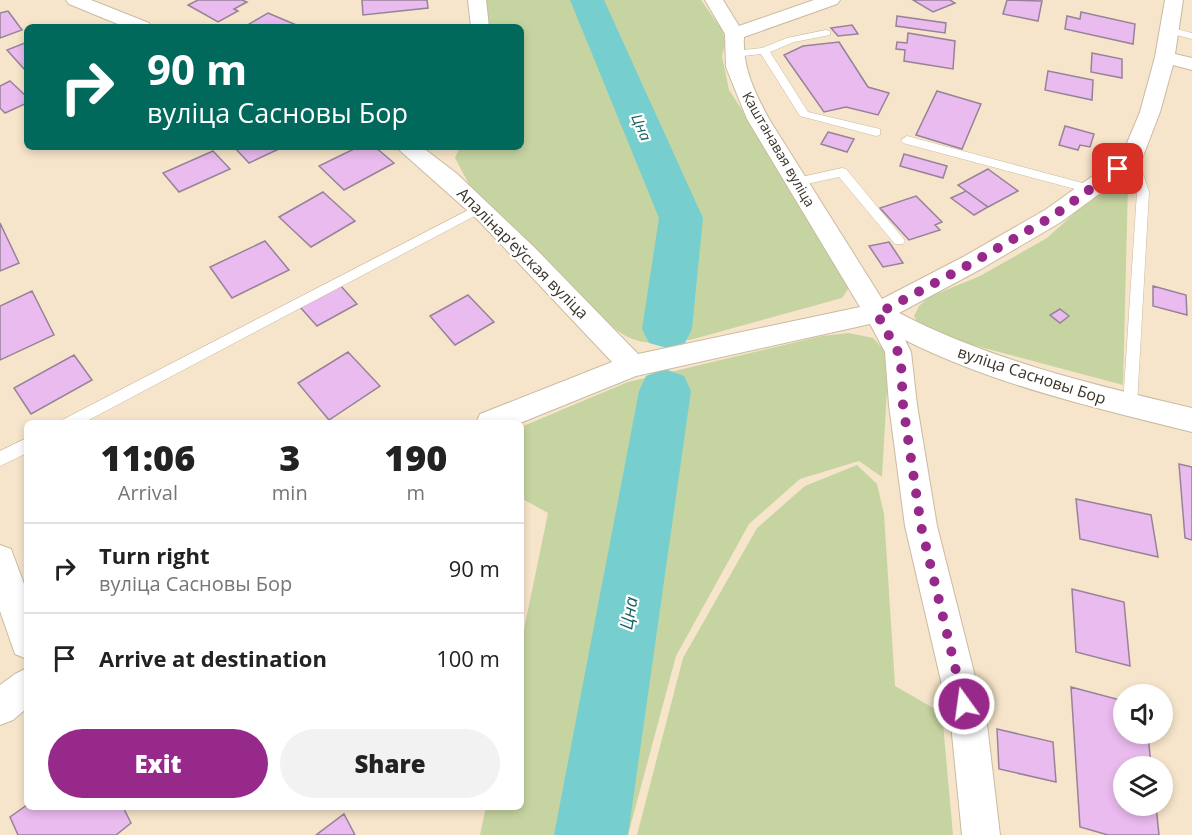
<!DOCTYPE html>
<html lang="en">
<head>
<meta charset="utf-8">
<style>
  :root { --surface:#fff; --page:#f2f2f2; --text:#222; --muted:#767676; --line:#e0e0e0; --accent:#96298a }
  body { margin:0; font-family:"Open Sans",sans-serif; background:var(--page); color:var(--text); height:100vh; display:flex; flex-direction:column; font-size:22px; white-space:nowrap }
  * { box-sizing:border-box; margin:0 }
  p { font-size:20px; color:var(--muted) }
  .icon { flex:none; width:33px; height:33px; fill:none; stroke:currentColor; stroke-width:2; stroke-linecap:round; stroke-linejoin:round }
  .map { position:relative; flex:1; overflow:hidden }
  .details { position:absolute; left:24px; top:420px; width:500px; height:390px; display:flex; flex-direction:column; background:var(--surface); border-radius:9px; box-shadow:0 3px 9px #0003 }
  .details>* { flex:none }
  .hud { position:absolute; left:24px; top:24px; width:500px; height:126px; border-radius:9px; box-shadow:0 3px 9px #0003; background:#00695c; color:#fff; overflow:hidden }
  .buttons { position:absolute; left:1113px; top:684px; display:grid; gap:12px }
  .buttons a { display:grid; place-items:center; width:60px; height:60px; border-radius:50%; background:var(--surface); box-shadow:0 3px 9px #0003; font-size:30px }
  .pin { position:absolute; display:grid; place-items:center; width:51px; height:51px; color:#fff; margin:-26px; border-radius:12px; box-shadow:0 3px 9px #0006 }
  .me { position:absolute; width:66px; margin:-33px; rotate:346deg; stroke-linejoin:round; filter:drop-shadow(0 0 4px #0008) }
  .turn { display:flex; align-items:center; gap:21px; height:126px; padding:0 24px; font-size:27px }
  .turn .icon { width:78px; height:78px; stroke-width:2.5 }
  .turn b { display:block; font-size:42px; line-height:51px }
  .eta { display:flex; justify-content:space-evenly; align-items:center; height:102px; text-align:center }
  .eta b { font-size:36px; font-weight:800; line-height:42px }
  .button { display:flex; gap:12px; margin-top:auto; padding:12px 24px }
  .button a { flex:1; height:69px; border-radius:36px; background:var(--accent); color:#fff; font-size:24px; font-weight:800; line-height:69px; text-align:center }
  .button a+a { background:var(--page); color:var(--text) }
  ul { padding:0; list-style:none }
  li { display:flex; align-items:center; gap:18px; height:90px; padding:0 24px; border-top:2px solid var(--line) }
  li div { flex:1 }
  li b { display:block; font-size:22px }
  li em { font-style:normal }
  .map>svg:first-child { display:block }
  .green { fill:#c6d4a1 }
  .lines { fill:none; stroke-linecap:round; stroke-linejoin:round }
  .river { fill:#76cfce; fill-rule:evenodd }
  .building { fill:#eabbee; stroke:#968398; stroke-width:1.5 }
  .service-casing { stroke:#cabaa1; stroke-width:1 }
  .minor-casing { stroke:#cabaa1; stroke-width:2 }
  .service { fill:#fff; fill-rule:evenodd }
  .minor { fill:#fff; fill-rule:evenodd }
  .route { stroke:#96298a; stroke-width:10; stroke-dasharray:0 18 }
  .labels { text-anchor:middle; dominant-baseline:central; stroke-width:4.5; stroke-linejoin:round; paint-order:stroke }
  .far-street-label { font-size:14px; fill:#3a3429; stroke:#fff }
  .far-water-label { font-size:15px; font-style:italic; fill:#176161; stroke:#fff }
  .street-label { font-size:16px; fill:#3a3429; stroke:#fff }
  .water-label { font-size:18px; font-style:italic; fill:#176161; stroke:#fff }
</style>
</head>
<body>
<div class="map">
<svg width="1192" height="835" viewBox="0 0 1192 835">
  <rect width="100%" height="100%" fill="#f6e5ca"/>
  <path class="green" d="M 484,0 L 581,0 L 674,216 L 659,343 C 641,343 629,340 614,328 L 470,186 L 455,158 L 460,147 L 520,147 L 520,27 L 488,27 Z
    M 597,0 L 701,0 L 723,31 L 725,45 L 722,56 L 729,90 L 851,275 L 850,286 L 842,298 L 690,340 L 674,339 L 692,221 Z
    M 1124,183 L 1128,184 L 1123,385 L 935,335 L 920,327 L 914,316 L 919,306 L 929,297 L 980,276 L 1047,238 L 1089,200 Z
    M 849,333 L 873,338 L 889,355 L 882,477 L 859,461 L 800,479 L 749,524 L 676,656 L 628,835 L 480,835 L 486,807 L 520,807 L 521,644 L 548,513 L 521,498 L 521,427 L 628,382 L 822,336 Z
    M 857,465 L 877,484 L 884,514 L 895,686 L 942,713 L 953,835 L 637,835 L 683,658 L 757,528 L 805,486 Z"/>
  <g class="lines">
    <path class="river" d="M 570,0 L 604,0 L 703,218 L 692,329 L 685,343 L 667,348 L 649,343 L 642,329 L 659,218 Z
      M 665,369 L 684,376 L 691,391 L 628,835 L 554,835 L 639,391 L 646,376 Z"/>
  </g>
  <path class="building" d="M 198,0 L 242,0 L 247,2 L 234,9 L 238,11 L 218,22 L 188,5 Z
    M 362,0 L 427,0 L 428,8 L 363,15 Z
    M 913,0 L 950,0 L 955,3 L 933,12 Z
    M 1007,0 L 1042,1 L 1038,21 L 1003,14 Z
    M 8,11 L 22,30 L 0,38 L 0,13 Z
    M 1081,12 L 1135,24 L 1133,44 L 1065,29 L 1067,16 L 1080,19 Z
    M 268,13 L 301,27 L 244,27 Z
    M 897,16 L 946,23 L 945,33 L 896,26 Z
    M 852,25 L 858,34 L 838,36 L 831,28 Z
    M 908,33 L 955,41 L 953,69 L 904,61 L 905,50 L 896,49 L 897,42 L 907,43 Z
    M 27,42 L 27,69 L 25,70 L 7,50 Z
    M 839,42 L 868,87 L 889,93 L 878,115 L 846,107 L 824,112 L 784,55 L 803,46 Z
    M 1092,53 L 1122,59 L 1122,78 L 1091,72 Z
    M 1048,71 L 1093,80 L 1092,100 L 1045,90 Z
    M 10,81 L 27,97 L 27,103 L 5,113 L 0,108 L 0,86 Z
    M 937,91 L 981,104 L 962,149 L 916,135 Z
    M 1065,126 L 1094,134 L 1090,147 L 1080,145 L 1078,150 L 1059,145 Z
    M 828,132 L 854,139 L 847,152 L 821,144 Z
    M 234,147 L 283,147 L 249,163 Z
    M 358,147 L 375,147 L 394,163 L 344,190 L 319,166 Z
    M 213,151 L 230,169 L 179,192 L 163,173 Z
    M 904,154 L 947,166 L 943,178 L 900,166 Z
    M 988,169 L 1018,191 L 988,207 L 958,185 Z
    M 966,191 L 988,207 L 974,215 L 951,198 Z
    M 323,192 L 355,221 L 311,247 L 279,217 Z
    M 916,196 L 942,222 L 935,225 L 940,230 L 909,240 L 880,208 Z
    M 0,223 L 19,263 L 0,271 Z
    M 265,241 L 289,270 L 232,298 L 210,267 Z
    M 889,242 L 903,263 L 883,267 L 869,246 Z
    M 340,285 L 357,304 L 317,326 L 300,307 Z
    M 1153,286 L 1186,295 L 1187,315 L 1153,306 Z
    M 32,291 L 54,335 L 0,360 L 0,306 Z
    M 468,295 L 494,322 L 455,345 L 430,316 Z
    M 1060,309 L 1069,316 L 1060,323 L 1050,315 Z
    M 348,352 L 380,386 L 329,420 L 298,383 Z
    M 74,355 L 92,380 L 31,414 L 14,388 Z
    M 1179,464 L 1192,467 L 1192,540 L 1185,538 Z
    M 1076,499 L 1151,515 L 1158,557 L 1080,539 Z
    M 1072,589 L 1124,602 L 1130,666 L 1076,652 Z
    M 1071,687 L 1124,701 L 1124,734 L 1148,734 L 1151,766 L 1124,766 L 1124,806 L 1156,806 L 1159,835 L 1108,835 L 1080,827 Z
    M 997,729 L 1053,742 L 1056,782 L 999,769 Z
    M 27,805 L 27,807 L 123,807 L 131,823 L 116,835 L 18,835 L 10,817 Z
    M 344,814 L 355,835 L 316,835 Z"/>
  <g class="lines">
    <defs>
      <path id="service" d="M 1169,27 L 1192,33 L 1192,39 L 1165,32 L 1164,30 Z
        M 826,30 L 830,31 L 830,35 L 794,42 L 770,52 L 808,112 L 880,129 L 880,135 L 876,136 L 800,116 L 761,54 L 734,57 L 729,54 L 734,51 L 762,48 L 787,38 Z
        M 907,136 L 1090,185 L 1096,189 L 1090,193 L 903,143 L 901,140 Z
        M 1132,155 L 1138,159 L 1149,192 L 1137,405 L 1135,409 L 1130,411 L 1125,409 L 1123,405 L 1137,192 L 1126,159 Z
        M 842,168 L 846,169 L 903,238 L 905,241 L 903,244 L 895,244 L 839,177 L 797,186 L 791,182 L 797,178 Z
        M 480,204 L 486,208 L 484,211 L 83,423 L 61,423 L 64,419 Z
        M 27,438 L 27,453 L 0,466 L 0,451 Z"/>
      <path id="minor" d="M 66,0 L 91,0 L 149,23 L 151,27 L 125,27 L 69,4 Z
        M 468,0 L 486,0 L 489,27 L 471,27 Z
        M 705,0 L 723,0 L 739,26 L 814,0 L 840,0 L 837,4 L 744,37 C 742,67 755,93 769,119 L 882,299 L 963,257 L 1045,210 L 1122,155 L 1140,112 L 1155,57 L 1165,0 L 1183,0 L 1175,54 L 1192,58 L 1192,70 L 1173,65 L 1160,112 L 1140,164 L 1061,222 L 981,269 L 899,313 C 992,361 1091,384 1192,408 L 1192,432 C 1095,408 995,385 905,340 L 911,352 L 917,405 L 937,526 L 987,724 L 1000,835 L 962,835 L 951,724 L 905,526 L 889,405 L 885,352 L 870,324 L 636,376 L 520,423 L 476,423 L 480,414 L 612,362 L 478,220 L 396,147 L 422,147 L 456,173 L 535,248 L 638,354 L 860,307 L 747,119 L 726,67 L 725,34 Z
        M 0,545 L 11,549 L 27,592 L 27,659 L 15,654 L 0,611 Z
        M 27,668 L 27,708 L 13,720 L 0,725 L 0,685 L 15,674 Z"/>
    </defs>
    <use href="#service" class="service-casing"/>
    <use href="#minor" class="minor-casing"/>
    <use href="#service" class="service"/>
    <use href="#minor" class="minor"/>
  </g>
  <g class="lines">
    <path class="route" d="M 964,704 L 921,526 L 903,405 L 901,363 L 898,352 L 877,314 L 972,263 L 1053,216 L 1118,169"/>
  </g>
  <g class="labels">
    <g class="far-street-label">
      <text transform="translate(779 149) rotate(60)">Каштанавая вуліца</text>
    </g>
    <g class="far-water-label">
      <text transform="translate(642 127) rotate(67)">Цна</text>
    </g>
    <g class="street-label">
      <text transform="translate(523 253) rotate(45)">Апалінарʼеўская вуліца</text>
      <text transform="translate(1032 375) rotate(18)">вуліца Сасновы Бор</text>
    </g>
    <g class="water-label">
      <text transform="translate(628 613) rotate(-80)">Цна</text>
    </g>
  </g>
</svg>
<div class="buttons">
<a><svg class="icon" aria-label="sound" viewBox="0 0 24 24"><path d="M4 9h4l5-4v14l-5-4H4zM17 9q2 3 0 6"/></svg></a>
<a><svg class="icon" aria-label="layers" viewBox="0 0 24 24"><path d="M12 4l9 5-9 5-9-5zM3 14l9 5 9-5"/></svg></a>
</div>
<div class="pin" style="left:1118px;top:169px;background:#d93025"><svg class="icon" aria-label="arrive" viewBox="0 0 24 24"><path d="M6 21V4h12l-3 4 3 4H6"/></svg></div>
<svg class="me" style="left:964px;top:704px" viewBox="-20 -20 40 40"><circle r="17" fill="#96298a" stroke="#fff" stroke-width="3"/><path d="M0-11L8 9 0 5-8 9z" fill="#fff"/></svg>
<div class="hud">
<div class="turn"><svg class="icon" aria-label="right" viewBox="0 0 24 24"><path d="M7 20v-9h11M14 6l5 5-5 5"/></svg><div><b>90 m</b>вуліца Сасновы Бор</div></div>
</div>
<section class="details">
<div class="eta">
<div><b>11:06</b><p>Arrival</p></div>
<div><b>3</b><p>min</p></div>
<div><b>190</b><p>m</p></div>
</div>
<ul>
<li><svg class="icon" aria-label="right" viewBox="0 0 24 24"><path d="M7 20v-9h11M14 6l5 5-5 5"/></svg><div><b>Turn right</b><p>вуліца Сасновы Бор</p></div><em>90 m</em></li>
<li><svg class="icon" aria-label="arrive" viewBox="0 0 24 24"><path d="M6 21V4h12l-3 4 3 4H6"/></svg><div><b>Arrive at destination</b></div><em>100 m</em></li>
</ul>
<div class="button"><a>Exit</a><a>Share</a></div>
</section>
</div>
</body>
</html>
